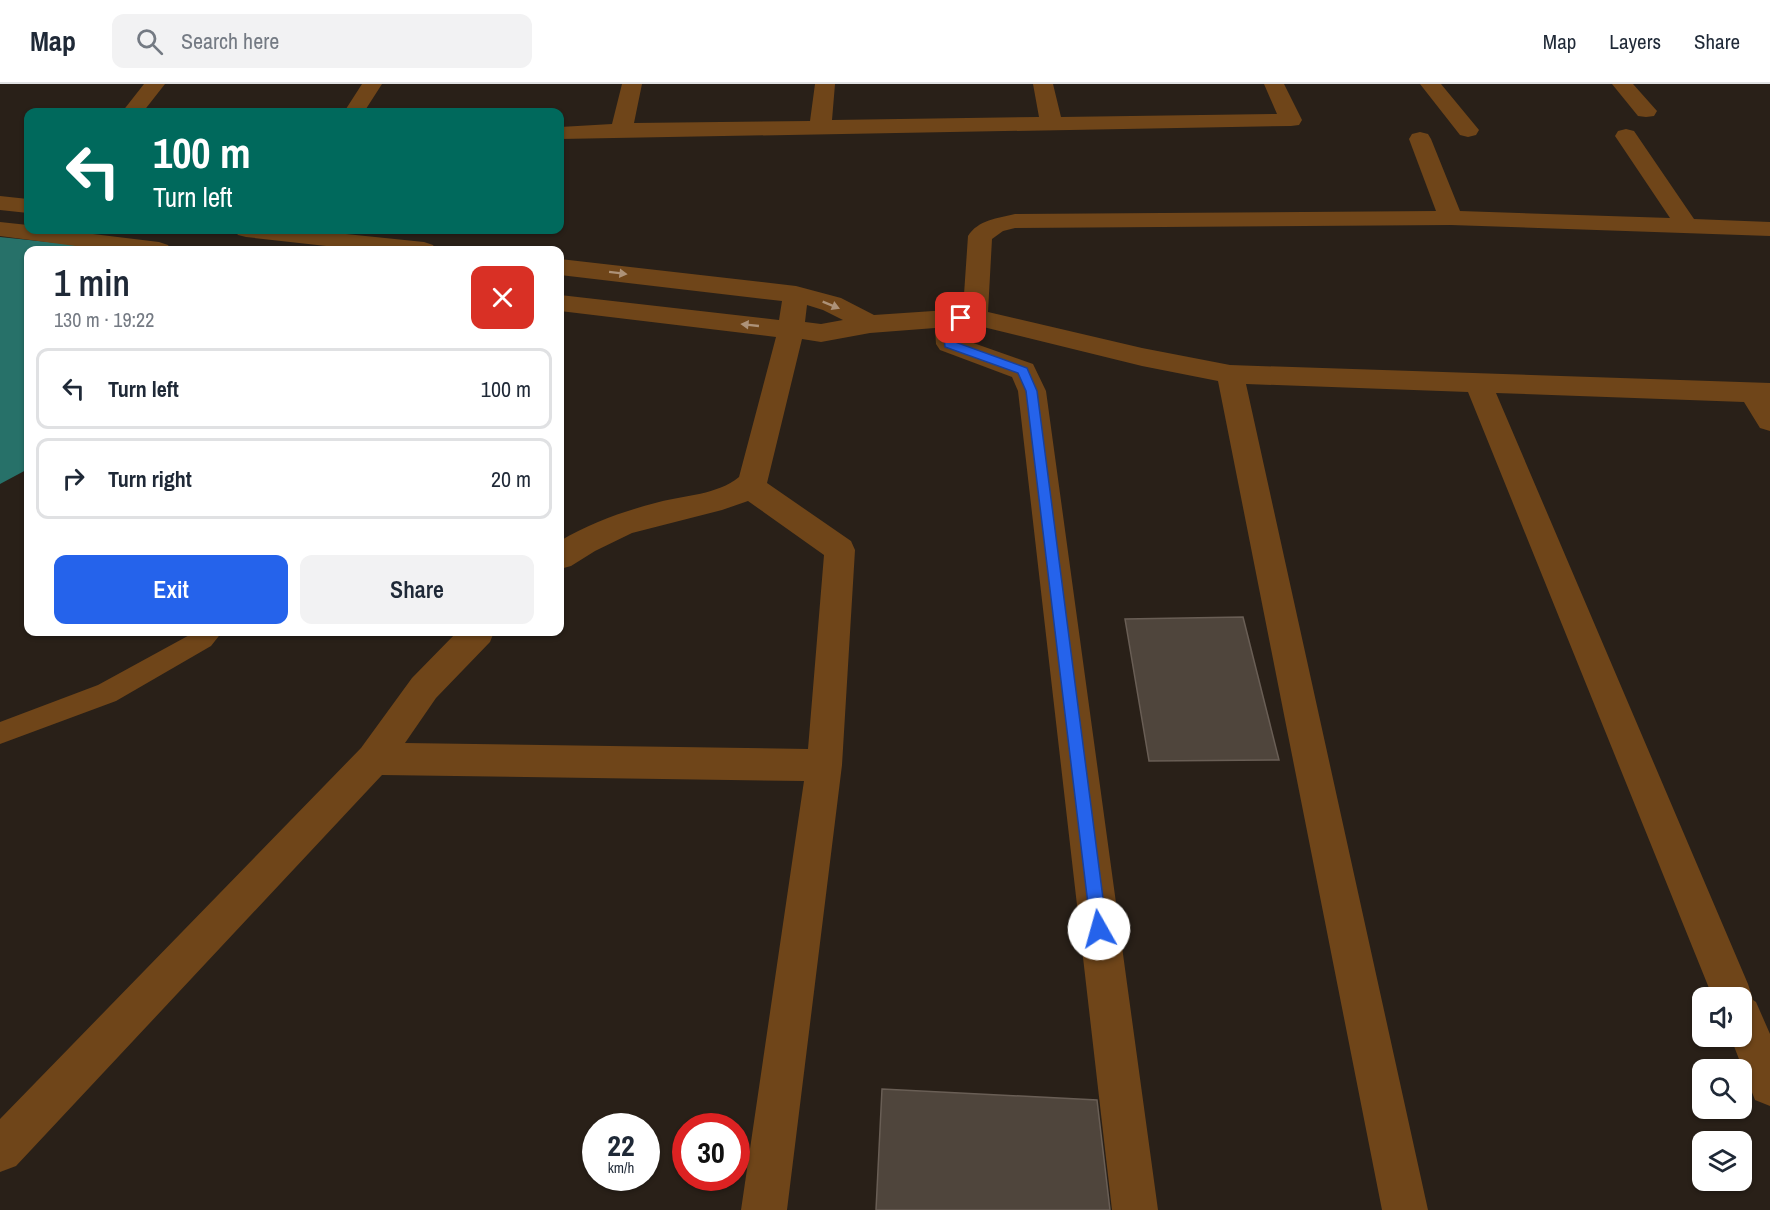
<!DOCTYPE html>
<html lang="en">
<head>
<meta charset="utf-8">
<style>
  :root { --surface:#fff; --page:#f2f2f3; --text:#1f2937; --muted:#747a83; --line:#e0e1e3; --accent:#2563eb }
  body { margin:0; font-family:"Archivo Narrow",sans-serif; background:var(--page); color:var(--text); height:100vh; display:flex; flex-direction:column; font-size:22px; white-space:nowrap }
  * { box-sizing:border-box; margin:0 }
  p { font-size:20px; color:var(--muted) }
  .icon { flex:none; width:33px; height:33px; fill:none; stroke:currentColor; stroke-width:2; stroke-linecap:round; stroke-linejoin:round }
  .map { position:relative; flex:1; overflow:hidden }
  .sheet { position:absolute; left:24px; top:162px; width:540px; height:390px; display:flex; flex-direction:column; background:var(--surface); border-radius:12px; box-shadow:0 2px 4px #0004 }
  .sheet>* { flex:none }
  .banner { position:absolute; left:24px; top:24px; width:540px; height:126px; border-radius:12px; box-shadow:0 2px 4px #0004; background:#00695c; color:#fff; overflow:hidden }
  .fabs { position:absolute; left:1692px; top:903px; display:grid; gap:12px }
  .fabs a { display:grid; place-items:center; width:60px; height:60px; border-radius:12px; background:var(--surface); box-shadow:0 2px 4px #0004; font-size:30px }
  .speed { position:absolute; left:582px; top:1029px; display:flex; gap:12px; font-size:30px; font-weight:700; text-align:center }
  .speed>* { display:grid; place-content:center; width:78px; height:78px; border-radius:50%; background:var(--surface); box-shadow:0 2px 4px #0004; line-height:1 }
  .speed small { font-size:15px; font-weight:400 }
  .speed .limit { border:9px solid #d22; background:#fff; color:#111 }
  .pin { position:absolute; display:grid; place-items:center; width:51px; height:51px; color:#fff; margin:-26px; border-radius:12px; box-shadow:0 3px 9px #0006 }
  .me { position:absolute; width:66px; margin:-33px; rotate:353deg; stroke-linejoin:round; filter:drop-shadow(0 0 4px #0008) }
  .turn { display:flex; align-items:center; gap:21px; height:126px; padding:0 30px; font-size:27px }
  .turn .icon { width:78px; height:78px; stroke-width:2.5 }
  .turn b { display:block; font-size:42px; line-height:51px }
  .round { display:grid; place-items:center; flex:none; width:63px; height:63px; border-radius:12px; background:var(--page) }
  .summary { display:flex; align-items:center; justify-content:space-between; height:102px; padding:0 30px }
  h1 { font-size:36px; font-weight:600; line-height:45px }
  .action { display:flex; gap:12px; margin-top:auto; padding:12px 30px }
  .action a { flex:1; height:69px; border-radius:12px; background:var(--accent); color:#fff; font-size:24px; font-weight:600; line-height:69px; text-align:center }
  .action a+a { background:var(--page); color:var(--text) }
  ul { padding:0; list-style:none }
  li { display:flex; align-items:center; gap:18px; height:81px; margin:0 12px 9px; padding:0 18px; border:3px solid var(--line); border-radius:12px }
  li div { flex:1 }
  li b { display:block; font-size:22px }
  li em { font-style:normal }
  header { display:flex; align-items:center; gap:36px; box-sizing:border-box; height:84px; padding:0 30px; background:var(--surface); border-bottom:2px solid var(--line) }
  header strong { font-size:28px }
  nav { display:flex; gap:33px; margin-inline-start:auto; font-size:21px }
  .search { width:420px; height:54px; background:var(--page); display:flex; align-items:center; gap:15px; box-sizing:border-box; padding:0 21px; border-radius:12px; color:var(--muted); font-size:22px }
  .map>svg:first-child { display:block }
  .water { fill:#277169 }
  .building { fill:#4f453c; stroke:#695e55; stroke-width:1.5 }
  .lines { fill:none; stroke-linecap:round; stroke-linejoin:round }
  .service { fill:#6f4519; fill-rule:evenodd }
  .minor { fill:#6f4519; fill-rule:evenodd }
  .oneway { fill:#ad9278 }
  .route { fill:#2563eb; stroke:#184099; stroke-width:1.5 }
</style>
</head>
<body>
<header>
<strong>Map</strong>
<div class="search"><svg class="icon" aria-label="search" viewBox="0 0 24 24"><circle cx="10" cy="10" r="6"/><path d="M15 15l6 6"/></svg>Search here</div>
<nav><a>Map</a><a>Layers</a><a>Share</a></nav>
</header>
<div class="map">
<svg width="1770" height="1126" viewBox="0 0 1770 1126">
  <rect width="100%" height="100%" fill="#292018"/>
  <path class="water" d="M 0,153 L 125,166 L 28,166 L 28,385 L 0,400 Z"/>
  <path class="building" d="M 1243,533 L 1279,676 L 1149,677 L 1125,535 Z
    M 882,1005 L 1097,1016 L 1110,1126 L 876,1126 Z"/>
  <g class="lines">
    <path class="service" d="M 195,548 L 222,548 L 211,562 L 116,617 L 0,660 L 0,638 L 98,601 Z"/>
    <path class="minor" d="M 144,0 L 165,0 L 143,28 L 122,28 Z
      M 362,0 L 382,0 L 364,28 L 344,28 Z
      M 622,0 L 642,0 L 634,39 L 810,37 L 815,0 L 835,0 L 832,36 L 1039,33 L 1033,0 L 1053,0 L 1061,33 L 1277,30 L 1264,0 L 1284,0 L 1302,36 L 1299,41 L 1291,42 L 560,55 L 560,43 L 612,40 Z
      M 1420,0 L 1441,0 L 1479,46 L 1476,51 L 1468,53 L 1460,51 Z
      M 1612,0 L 1633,0 L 1657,27 L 1654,32 L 1646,33 L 1638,32 Z
      M 1626,45 L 1634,47 L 1694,135 L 1770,138 L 1770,152 L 1451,141 L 1015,144 L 1003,147 L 992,155 L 988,228 L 1142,264 L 1230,281 L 1770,299 L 1770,347 L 1760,344 L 1744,318 L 1496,309 L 1748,900 L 1753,916 L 1756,918 L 1770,950 L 1770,1022 L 1755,1016 L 1730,952 L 1742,952 L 1742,914 L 1713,914 L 1468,308 L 1246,300 L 1428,1126 L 1382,1126 L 1218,297 L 1142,282 L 975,241 L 961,242 L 962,255 L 1033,280 L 1046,307 L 1158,1126 L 1112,1126 L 1018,307 L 1012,293 L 940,266 L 936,260 L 935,244 L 870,249 L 821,258 L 802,255 L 767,399 L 851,457 L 855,466 L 842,681 L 787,1126 L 741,1126 L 804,697 L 382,691 L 16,1082 L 0,1088 L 0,1035 L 361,664 L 412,594 L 457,548 L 494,548 L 490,558 L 436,614 L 405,659 L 808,665 L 824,471 L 748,417 L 722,426 L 632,449 L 595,467 L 571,482 L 560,485 L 560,457 C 590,439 624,427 659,418 C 685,411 717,411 739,393 L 776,253 L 560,227 L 560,211 L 779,236 L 782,217 L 560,191 L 560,175 L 796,202 L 841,214 L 874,231 L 963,225 L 968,152 C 978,136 998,134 1015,130 L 1436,127 L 1409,55 L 1412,50 L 1420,48 L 1428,50 L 1431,55 L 1460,127 L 1670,134 L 1615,52 L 1618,47 ZM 807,221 L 823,226 L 843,236 L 821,240 L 805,238 Z
      M 0,112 L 28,115 L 28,129 L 0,126 Z
      M 0,138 L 28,141 L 28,146 L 60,146 L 159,158 L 168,161 L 171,166 L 106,166 L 0,152 Z
      M 234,146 L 307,146 L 424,158 L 433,161 L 436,166 L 362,166 L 246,153 L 238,151 Z"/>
  </g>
  <defs><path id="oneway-solid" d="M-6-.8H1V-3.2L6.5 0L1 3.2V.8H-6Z" transform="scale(1.5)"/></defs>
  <g class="oneway">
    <use href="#oneway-solid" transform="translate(618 189) rotate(7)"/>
    <use href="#oneway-solid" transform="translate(831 221) rotate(22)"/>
    <use href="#oneway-solid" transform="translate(750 241) rotate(-174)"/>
  </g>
  <path class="route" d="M 961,230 L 966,234 L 965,236 L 953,238 L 955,258 L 1027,284 L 1037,307 L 1107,845 L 1105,851 L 1099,853 L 1094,851 L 1091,845 L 1026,307 L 1018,289 L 945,263 L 942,235 L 947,231 Z"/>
</svg>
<div class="fabs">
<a><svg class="icon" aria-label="sound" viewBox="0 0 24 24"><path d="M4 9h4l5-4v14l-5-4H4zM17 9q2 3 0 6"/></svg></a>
<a><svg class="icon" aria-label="search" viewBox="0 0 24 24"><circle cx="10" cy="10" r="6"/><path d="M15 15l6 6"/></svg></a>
<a><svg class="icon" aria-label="layers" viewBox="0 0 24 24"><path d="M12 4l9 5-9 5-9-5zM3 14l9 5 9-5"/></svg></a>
</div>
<div class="speed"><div>22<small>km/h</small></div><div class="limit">30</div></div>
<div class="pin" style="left:961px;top:234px;background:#d93025"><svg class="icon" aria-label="arrive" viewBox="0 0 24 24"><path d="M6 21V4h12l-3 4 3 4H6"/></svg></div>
<svg class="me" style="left:1099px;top:845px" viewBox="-20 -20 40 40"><circle r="19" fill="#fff"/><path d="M0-13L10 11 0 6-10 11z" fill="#2563eb"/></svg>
<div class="banner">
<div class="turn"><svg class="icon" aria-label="left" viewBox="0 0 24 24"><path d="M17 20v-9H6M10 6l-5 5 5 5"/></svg><div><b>100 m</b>Turn left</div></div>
</div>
<section class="sheet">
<div class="summary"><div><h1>1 min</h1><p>130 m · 19:22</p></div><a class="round" style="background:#d93025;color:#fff"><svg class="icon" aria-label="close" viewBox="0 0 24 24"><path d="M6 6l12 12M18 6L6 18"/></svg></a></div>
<ul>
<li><svg class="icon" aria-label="left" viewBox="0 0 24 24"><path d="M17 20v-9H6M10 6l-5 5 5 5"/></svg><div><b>Turn left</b></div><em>100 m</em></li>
<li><svg class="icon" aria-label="right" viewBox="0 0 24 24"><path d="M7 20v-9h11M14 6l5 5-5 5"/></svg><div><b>Turn right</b></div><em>20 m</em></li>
</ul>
<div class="action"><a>Exit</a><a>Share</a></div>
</section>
</div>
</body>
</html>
